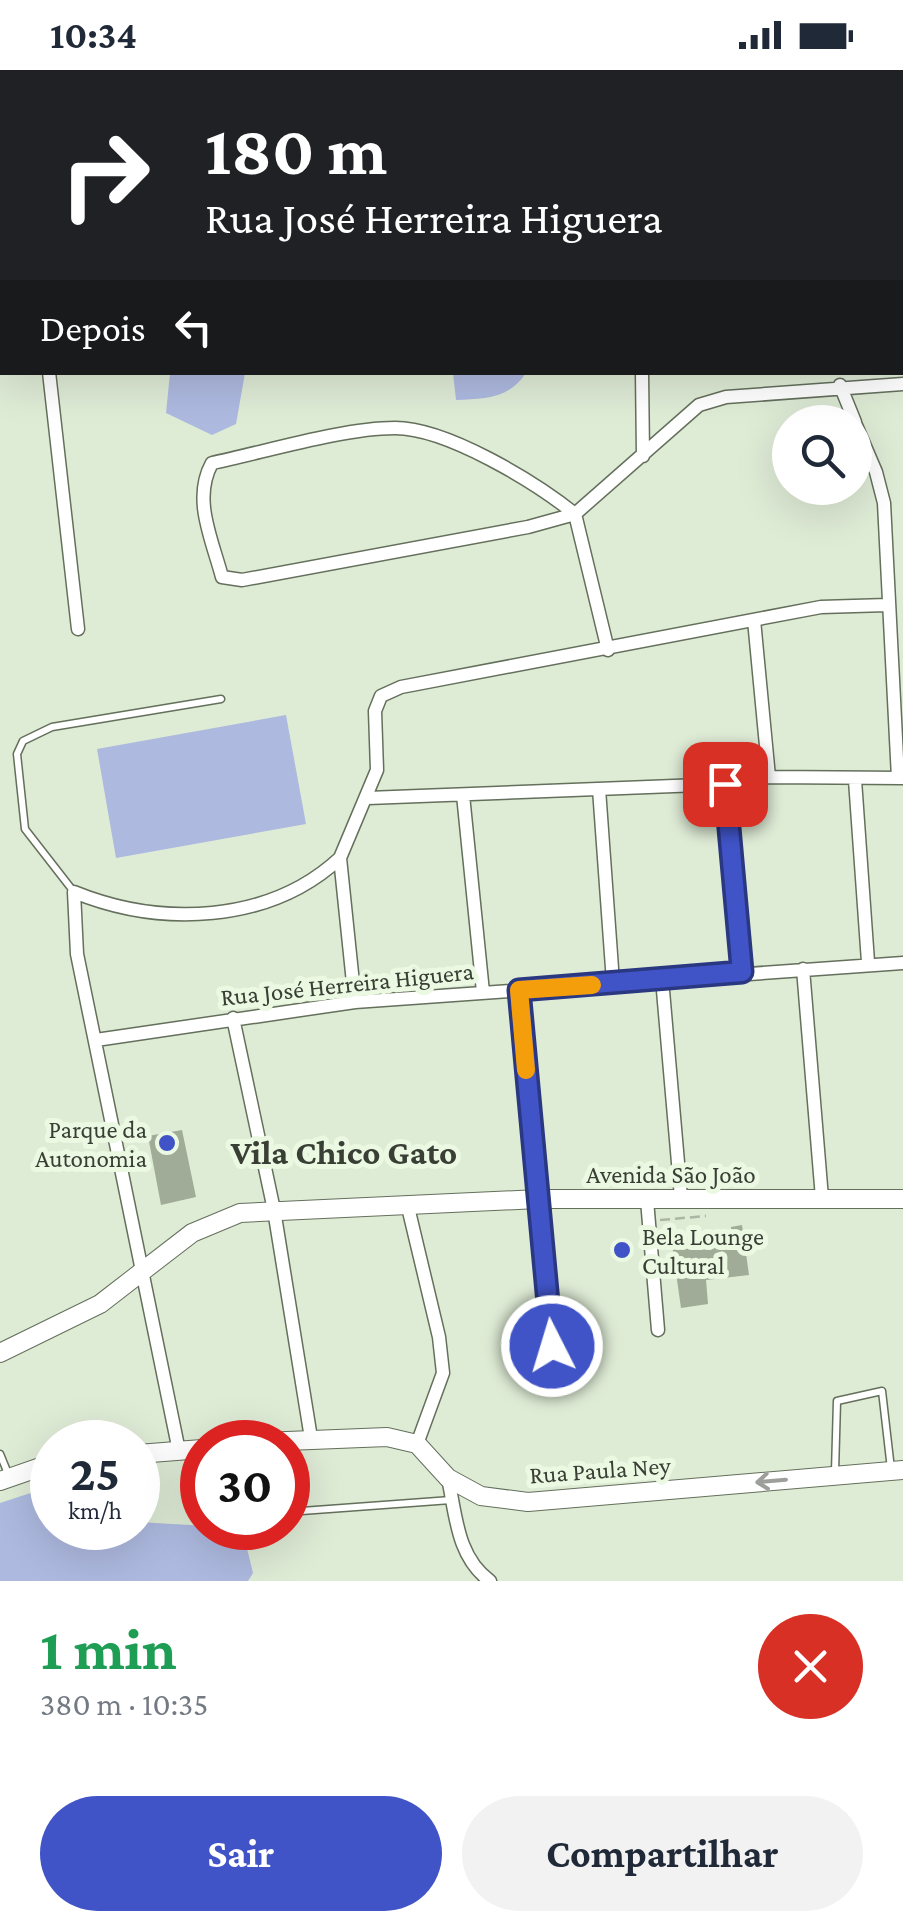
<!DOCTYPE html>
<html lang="pt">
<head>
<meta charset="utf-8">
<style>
  :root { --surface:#fff; --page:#f2f2f3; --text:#1f2937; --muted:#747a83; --accent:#4054c7 }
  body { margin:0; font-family:"Crimson Pro",serif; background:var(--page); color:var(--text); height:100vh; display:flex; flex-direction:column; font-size:38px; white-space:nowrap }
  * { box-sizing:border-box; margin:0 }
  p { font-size:32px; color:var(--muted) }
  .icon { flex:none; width:55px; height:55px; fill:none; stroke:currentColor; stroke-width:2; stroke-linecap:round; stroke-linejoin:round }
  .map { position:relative; height:1511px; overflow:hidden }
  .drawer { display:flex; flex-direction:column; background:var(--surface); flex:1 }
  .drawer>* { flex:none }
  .hud { position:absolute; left:0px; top:0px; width:905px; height:305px; box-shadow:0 10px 40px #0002; background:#202124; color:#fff; overflow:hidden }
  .fabs { position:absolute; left:772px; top:335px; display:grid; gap:20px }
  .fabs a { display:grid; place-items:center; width:100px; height:100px; border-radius:50%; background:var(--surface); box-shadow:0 10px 40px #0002; font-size:50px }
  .speed { position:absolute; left:30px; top:1350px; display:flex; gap:20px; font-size:50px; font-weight:700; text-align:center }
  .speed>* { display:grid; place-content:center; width:130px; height:130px; border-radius:50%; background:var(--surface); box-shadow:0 10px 40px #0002; line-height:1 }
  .speed small { font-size:25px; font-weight:400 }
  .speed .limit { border:15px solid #d22; background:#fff; color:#111 }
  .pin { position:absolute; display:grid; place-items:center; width:85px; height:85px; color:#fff; margin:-42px; border-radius:20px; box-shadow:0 5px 15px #0006 }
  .me { position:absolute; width:110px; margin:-55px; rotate:355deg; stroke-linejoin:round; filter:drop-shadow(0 0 8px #0008) }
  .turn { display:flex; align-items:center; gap:35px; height:210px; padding:0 40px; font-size:45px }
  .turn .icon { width:130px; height:130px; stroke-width:2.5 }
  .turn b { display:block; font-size:70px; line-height:85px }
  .then { display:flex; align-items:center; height:95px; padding:0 40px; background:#0003; gap:20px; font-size:38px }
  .round { display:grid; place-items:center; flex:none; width:105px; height:105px; border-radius:52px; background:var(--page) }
  .overview { display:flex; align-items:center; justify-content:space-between; height:170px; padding:0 40px }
  h1 { font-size:60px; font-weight:700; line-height:75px; color:#1e9e55 }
  .cta { display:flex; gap:20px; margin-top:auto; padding:20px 40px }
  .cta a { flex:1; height:115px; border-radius:60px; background:var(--accent); color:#fff; font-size:40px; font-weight:700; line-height:115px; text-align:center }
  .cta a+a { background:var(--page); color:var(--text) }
  .status { display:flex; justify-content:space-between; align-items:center; height:70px; padding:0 50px; background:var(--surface); direction:ltr }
  .status svg { height:28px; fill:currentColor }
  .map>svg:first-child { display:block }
  .green { fill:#adb9df }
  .building { fill:#a0ac98 }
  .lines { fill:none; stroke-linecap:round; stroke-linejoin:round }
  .lane-casing { stroke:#646f5c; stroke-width:9 }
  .street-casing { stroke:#646f5c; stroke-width:15 }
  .secondary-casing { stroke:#646f5c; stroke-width:20 }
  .path { stroke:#acb6a4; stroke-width:2.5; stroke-dasharray:10 5; stroke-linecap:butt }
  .lane { stroke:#fff; stroke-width:6 }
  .street { stroke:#fff; stroke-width:12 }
  .secondary { stroke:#fff; stroke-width:18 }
  .oneway { stroke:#9c9f9a }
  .route-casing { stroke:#2a3781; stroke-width:25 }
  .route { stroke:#4054c7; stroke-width:18 }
  .slow { stroke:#f59e0b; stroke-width:18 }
  .poi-dot { fill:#4054c7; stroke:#ebf8e2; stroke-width:4 }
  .labels { text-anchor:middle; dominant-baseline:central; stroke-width:10; stroke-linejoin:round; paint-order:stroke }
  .street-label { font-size:25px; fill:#3a3f36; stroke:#ebf8e2 }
  .poi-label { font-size:25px; fill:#3a3f36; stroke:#ebf8e2; text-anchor:end }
  .district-label { font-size:35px; font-weight:bold; fill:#3a3f36; stroke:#ebf8e2 }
</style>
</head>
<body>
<div class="status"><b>10:34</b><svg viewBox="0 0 49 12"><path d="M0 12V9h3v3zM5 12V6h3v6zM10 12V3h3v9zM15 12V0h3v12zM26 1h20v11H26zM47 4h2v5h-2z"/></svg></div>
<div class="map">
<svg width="903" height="1511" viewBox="0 0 903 1511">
  <rect width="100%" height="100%" fill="#deebd5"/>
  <path class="green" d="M 170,303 L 245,303 L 236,354 L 212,365 L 166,343 Z
    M 453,303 L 453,302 L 526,303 C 509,329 484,329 456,330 Z
    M 286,645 L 306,754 L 116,788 L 97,679 Z
    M 52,1416 L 52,1458 L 138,1458 L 138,1452 L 242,1458 L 253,1503 L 248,1511 L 0,1511 L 0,1433 Z"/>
  <path class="building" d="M 182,1060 L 196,1127 L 161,1135 L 148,1066 Z
    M 742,1155 L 749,1205 L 706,1210 L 708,1234 L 681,1238 L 671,1168 L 731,1164 L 731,1157 Z"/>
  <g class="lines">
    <defs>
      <path id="lane" d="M 374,0 L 376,2
        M 729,0 L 729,2
        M 452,2 L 456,0
        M 74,822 L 25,759 L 17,684 L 23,671 L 52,657 L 221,629
        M 0,1384 L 9,1406
        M 835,1402 L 837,1331 L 882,1321 L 891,1399
        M 288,1442 L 451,1430"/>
      <path id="street" d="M 902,186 L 903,186
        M 49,302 L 78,559
        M 642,302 L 643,386
        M 840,315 L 855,352
        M 855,353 L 876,402 L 884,433 L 898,708
        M 754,550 L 769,707
        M 608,580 L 575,444 L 528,457 L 242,510 L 222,507 C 212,469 192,429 212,393 C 265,382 343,358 395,358 C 447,358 535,412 575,444 L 699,335 L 726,327 L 903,314
        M 855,710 L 868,892
        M 725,714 L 742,902
        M 599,719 L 613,912
        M 463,725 L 483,922
        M 368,728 L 725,714 L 769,707 L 903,708
        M 803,899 L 822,1128
        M 662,909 L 681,1127
        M 519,919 L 552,1277
        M 355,932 L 340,788 L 377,700 L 375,641 L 381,626 L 401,617 L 821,537 L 887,535
        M 233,948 L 274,1140 L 311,1368
        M 96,970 L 355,932 L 903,893
        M 647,1130 L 658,1260
        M 407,1133 L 439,1267 L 443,1303 L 417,1374
        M 179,1381 L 77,884 L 74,822 C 160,857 269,854 340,788
        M 448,1408 C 456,1446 457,1487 490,1511"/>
      <path id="secondary" d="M 92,0 L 98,2
        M 902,57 L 903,57
        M 0,1283 L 100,1234 L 192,1163 L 240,1143 L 538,1129 L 903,1129
        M 262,1372 L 387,1367 L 417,1374 L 448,1408 L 481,1426 L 528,1432 L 903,1400
        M 138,1384 L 202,1379
        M 0,1411 L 52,1393"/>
    </defs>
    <use href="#lane" class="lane-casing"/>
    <use href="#street" class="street-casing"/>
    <use href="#secondary" class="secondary-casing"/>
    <path class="path" d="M 660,1150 L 706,1146"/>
    <use href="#lane" class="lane"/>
    <use href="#street" class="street"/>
    <use href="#secondary" class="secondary"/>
  </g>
  <defs><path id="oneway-shaft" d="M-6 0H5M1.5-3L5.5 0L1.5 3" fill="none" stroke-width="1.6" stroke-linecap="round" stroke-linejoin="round" transform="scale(2.5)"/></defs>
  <use class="oneway" href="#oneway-shaft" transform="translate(771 1411) rotate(175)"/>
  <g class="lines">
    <defs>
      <path id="route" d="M 552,1276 L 519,920 L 742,902 L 725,714"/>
    </defs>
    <use href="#route" class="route-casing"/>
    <use href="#route" class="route"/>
    <path class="slow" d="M 526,1000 L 519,920 L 592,915"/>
  </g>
  <g class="poi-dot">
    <circle cx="167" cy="1073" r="10"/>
    <circle cx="622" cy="1180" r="10"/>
  </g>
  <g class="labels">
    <g class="street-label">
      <text transform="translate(347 914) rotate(-6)">Rua José Herreira Higuera</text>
      <text x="671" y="1104">Avenida São João</text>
      <text transform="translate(600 1400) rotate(-4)">Rua Paula Ney</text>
    </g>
    <g class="poi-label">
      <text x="147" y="1059">Parque da<tspan x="147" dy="29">Autonomia</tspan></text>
      <text x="642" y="1166" text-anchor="start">Bela Lounge<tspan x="642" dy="29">Cultural</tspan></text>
    </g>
    <g class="district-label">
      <text x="344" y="1082">Vila Chico Gato</text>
    </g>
  </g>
</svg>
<div class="fabs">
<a><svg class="icon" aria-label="search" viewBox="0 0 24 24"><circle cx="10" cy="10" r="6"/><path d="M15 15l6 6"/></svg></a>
</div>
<div class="speed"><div>25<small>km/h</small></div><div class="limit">30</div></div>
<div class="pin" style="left:725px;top:714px;background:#d93025"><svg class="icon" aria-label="arrive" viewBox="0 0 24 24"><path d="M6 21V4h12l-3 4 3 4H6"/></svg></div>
<svg class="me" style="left:552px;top:1276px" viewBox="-20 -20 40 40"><circle r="17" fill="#4054c7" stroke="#fff" stroke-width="3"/><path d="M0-11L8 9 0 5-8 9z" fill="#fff"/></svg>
<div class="hud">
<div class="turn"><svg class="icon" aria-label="right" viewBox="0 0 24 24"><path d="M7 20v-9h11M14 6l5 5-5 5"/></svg><div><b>180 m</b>Rua José Herreira Higuera</div></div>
<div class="then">Depois<svg class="icon" aria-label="left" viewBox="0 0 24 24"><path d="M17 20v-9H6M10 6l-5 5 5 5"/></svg></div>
</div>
</div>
<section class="drawer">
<div class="overview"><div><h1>1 min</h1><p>380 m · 10:35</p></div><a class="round" style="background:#d93025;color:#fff"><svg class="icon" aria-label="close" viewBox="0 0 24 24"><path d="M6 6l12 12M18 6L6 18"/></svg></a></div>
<div class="cta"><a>Sair</a><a>Compartilhar</a></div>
</section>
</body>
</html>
